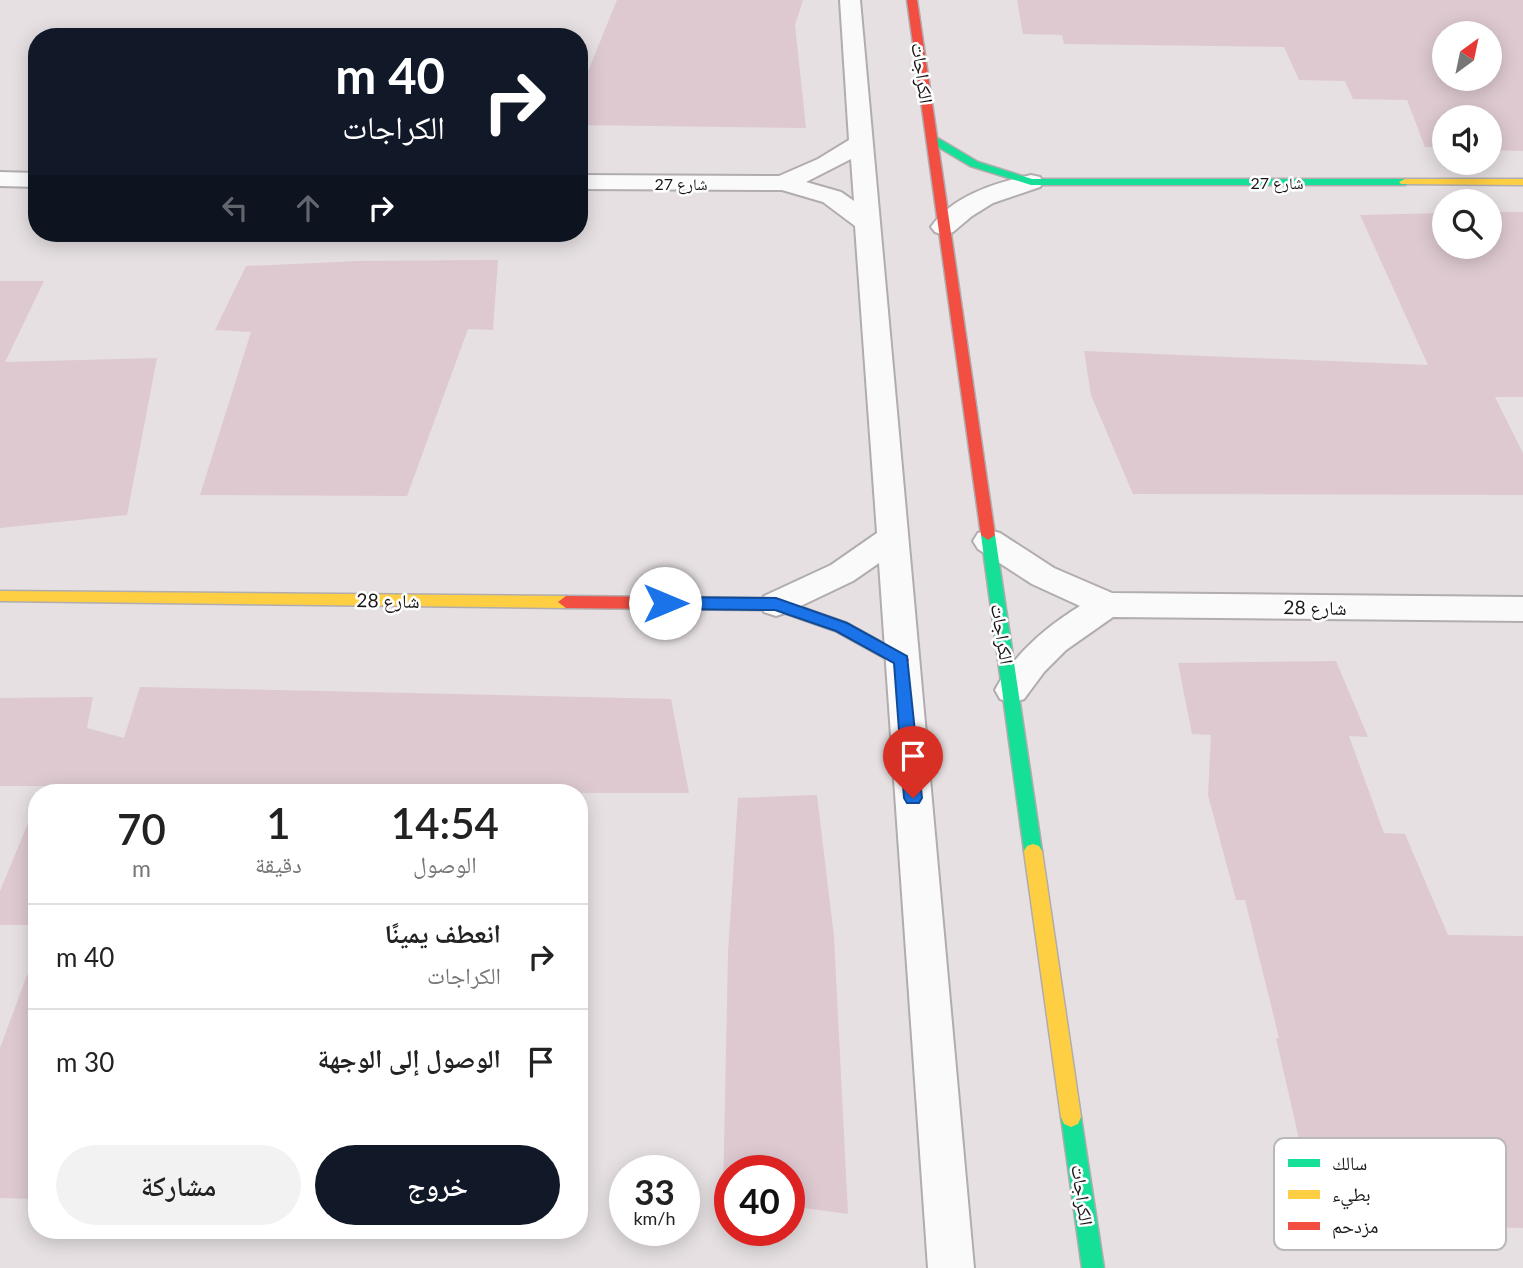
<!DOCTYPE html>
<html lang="ar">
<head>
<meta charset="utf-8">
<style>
  :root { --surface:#fff; --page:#f2f2f2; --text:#222; --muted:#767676; --line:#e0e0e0; --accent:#111827 }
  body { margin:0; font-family:Lato,"Noto Naskh Arabic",sans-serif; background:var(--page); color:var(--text); direction:rtl; height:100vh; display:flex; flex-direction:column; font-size:26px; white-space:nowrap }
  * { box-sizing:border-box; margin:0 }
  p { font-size:23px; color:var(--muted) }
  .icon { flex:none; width:38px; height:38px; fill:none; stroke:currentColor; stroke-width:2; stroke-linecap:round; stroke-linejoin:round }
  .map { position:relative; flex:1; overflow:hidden; direction:ltr }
  .sheet { position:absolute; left:28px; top:784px; width:560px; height:455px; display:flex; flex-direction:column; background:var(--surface); border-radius:28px; box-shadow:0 4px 18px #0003; direction:rtl }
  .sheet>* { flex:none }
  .banner { position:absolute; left:28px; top:28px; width:560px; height:214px; border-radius:28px; box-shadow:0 4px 18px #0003; direction:rtl; background:#111827; color:#fff; overflow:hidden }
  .needle { width:46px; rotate:33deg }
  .buttons { position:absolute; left:1432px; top:21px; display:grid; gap:14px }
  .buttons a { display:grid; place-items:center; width:70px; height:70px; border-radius:50%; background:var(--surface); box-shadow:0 4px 18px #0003; font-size:35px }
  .speed { position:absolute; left:609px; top:1155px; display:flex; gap:14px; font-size:35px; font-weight:700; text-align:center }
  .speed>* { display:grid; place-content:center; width:91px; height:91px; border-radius:50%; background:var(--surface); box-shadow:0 4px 18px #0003; line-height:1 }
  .speed small { font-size:18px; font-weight:400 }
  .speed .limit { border:10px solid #d22; background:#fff; color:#111 }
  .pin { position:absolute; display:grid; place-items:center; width:60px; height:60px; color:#fff; margin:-72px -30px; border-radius:50% 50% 50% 0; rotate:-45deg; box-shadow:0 0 7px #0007 }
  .pin .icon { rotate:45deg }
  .me { position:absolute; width:77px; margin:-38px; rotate:90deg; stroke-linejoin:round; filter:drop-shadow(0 0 5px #0008) }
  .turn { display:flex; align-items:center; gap:24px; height:147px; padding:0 28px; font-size:32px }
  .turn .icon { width:91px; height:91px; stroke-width:2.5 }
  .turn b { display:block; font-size:49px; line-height:60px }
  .lanes { display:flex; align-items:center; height:66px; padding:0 28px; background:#0003; justify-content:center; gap:35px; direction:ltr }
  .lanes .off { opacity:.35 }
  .eta { display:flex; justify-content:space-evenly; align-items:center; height:119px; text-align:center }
  .eta b { font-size:42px; font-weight:600; line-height:49px }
  .cta { display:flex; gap:14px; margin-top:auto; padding:14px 28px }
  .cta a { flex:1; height:80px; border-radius:42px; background:var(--accent); color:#fff; font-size:28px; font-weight:600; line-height:80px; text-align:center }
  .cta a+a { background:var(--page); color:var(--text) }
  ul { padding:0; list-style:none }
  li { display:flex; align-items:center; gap:21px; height:105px; padding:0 28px; border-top:2px solid var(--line) }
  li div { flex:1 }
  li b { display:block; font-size:26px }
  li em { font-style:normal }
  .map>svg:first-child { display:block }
  .building { fill:#dec9d1; fill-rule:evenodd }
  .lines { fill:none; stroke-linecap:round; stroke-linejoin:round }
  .street-casing { stroke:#b1acae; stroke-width:4 }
  .fast-casing { stroke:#b1acae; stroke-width:3 }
  .slow-casing { stroke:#b1acae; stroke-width:3 }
  .jam-casing { stroke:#b1acae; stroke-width:3 }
  .street { fill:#fbfafb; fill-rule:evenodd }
  .fast { fill:#16e098; fill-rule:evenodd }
  .slow { fill:#ffcf43; fill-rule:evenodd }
  .jam { fill:#f24e42; fill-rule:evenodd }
  .route { fill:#1a73e8; stroke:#114b97; stroke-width:2 }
  .labels { text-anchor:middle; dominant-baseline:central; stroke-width:5; stroke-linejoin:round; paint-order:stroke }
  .far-street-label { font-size:16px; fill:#1a1617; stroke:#fff }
  .street-label { font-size:19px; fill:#1a1617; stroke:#fff }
  .key { fill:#fff; stroke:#bab9b9; stroke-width:2 }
  .key-label { font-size:19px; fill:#1a1617 }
</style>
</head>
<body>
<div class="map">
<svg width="1523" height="1268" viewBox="0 0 1523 1268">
  <rect width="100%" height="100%" fill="#e6e0e2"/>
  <path class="building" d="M 617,0 L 803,0 L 795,25 L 806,128 L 579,125 L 579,93 Z
    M 1017,0 L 1523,0 L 1523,151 L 1489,150 L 1489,117 L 1444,117 L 1444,147 L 1425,147 L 1407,100 L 1353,99 L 1345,81 L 1299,80 L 1284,47 L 1064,44 L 1062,35 L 1023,34 ZM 1444,33 L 1489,33 L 1489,79 L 1444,79 Z
    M 1489,212 L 1523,212 L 1523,397 L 1495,397 L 1523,453 L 1523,495 L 1133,494 L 1091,395 L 1084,351 L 1428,365 L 1360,215 L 1444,213 L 1444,247 L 1489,247 Z
    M 498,260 L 493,330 L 468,329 L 407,496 L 200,495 L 251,332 L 215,330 L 246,266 L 360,261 Z
    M 0,281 L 44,281 L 5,362 L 157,358 L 127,515 L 0,528 Z
    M 1336,661 L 1368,737 L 1349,736 L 1384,833 L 1405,834 L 1448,935 L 1523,936 L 1523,1228 L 1318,1223 L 1276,1038 L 1279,1038 L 1245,900 L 1236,900 L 1208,795 L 1211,735 L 1192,734 L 1178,663 Z
    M 140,687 L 671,699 L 689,793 L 42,792 L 44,786 L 0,786 L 0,698 L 93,697 L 87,728 L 124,738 Z
    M 817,795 L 834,937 L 848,1214 L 789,1206 L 789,1171 L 730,1171 L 730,1199 L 723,1198 L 728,952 L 738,798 Z
    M 36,804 L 37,925 L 0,925 L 0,891 Z
    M 33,959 L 37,960 L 37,1199 L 0,1198 L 0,1048 Z"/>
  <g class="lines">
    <defs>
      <path id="street" d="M 840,0 L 860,0 L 974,1268 L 928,1268 L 879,563 L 853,581 L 788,612 L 776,616 L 764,612 L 760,604 L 764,596 L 831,565 L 877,533 L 855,226 L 823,202 L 782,190 L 579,189 L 579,175 L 779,176 L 818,159 L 849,140 ZM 851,159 L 854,201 L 841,192 L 806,182 Z
        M 0,172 L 37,173 L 37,187 L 0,186 Z
        M 1031,175 L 1040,177 L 1043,182 L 1040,187 L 993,203 L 972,216 L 953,232 L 944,235 L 935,232 L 931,227 C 953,195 996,183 1031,175 Z
        M 989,530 L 1000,533 L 1054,568 L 1112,593 L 1523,597 L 1523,621 L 1113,617 L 1066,650 L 1044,672 L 1024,699 L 1012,703 L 1000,699 L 995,690 C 1014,654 1046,627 1080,606 L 1032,584 L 978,549 L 973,541 L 978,533 Z"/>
      <path id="fast" d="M 928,137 L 936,137 L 978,162 L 1032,179 L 1405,179 L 1411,182 L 1405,185 L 1031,185 L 970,166 L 928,141 Z
        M 988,530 L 995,535 L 1042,851 L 1039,856 L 1033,858 L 1027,856 L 1024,851 L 981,535 Z
        M 1071,1107 L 1078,1110 L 1081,1117 L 1104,1268 L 1082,1268 L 1061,1117 L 1064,1110 Z"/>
      <path id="slow" d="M 1405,179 L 1523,179 L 1523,185 L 1401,184 L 1399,182 Z
        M 0,591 L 566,596 L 574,602 L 566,608 L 0,601 Z
        M 1033,844 L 1039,846 L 1042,851 L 1081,1117 L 1078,1124 L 1071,1127 L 1064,1124 L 1061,1117 L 1024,851 L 1027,846 Z"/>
      <path id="jam" d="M 907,0 L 917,0 L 995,535 L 988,540 L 981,535 Z
        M 566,596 L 776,598 L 847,623 L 907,656 L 909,660 L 907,664 L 895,664 L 835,631 L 775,610 L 566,608 L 558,602 Z"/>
    </defs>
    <use href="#street" class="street-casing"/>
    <use href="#fast" class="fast-casing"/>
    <use href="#slow" class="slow-casing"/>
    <use href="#jam" class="jam-casing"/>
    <use href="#street" class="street"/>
    <use href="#fast" class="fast"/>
    <use href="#slow" class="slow"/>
    <use href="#jam" class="jam"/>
  </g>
  <path class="route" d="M 665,597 L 776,598 L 847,623 L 907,656 L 922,798 L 919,803 L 907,803 L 904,798 L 894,663 L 836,631 L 775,610 L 665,609 L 658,603 Z"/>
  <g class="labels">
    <g class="far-street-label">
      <text x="1277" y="182">شارع 27</text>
      <text x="681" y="183">شارع 27</text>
    </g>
    <g class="street-label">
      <text transform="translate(923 73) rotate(82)">الكراجات</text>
      <text transform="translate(388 600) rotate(1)">شارع 28</text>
      <text transform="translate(1315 607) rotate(1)">شارع 28</text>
      <text transform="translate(1003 634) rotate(81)">الكراجات</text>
      <text transform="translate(1083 1195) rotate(82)">الكراجات</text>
    </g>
  </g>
  <rect x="1274" y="1138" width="232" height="112" rx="10" class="key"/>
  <rect x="1288" y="1159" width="32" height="8" fill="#16e098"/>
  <rect x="1288" y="1190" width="32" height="9" fill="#ffcf43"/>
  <rect x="1288" y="1222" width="32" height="8" fill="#f24e42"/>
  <g class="key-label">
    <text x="1332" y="1170">سالك</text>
    <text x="1332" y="1201">بطيء</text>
    <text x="1332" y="1233">مزدحم</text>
  </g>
</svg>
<div class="buttons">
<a><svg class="needle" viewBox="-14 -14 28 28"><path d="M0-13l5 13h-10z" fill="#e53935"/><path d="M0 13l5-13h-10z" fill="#767676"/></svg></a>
<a><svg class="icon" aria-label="sound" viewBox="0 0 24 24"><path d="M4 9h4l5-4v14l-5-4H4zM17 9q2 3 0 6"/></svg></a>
<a><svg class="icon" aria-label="search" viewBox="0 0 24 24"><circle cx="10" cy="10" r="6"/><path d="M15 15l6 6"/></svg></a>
</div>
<div class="speed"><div>33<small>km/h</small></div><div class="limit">40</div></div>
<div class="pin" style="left:913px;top:798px;background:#d93025"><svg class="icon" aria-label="arrive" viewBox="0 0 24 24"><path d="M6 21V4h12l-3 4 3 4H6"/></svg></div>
<svg class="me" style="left:665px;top:603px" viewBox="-20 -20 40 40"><circle r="19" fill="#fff"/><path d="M0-13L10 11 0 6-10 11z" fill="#1a73e8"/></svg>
<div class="banner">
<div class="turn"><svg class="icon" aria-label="right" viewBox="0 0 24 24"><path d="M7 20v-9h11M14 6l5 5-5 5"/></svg><div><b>40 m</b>الكراجات</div></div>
<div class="lanes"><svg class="icon off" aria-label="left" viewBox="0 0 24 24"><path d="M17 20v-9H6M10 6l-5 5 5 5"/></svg><svg class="icon off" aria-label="ahead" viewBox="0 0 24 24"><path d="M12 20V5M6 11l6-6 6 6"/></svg><svg class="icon" aria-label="right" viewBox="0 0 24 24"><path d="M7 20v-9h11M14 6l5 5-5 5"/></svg></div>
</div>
<section class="sheet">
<div class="eta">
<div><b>14:54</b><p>الوصول</p></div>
<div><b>1</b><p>دقيقة</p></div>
<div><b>70</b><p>m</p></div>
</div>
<ul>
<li><svg class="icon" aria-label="right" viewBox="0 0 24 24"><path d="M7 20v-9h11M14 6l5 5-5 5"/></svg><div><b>انعطف يمينًا</b><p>الكراجات</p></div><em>40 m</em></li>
<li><svg class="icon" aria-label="arrive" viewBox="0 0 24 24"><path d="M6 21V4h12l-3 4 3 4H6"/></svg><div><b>الوصول إلى الوجهة</b></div><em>30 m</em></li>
</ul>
<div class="cta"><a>خروج</a><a>مشاركة</a></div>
</section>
</div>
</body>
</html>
